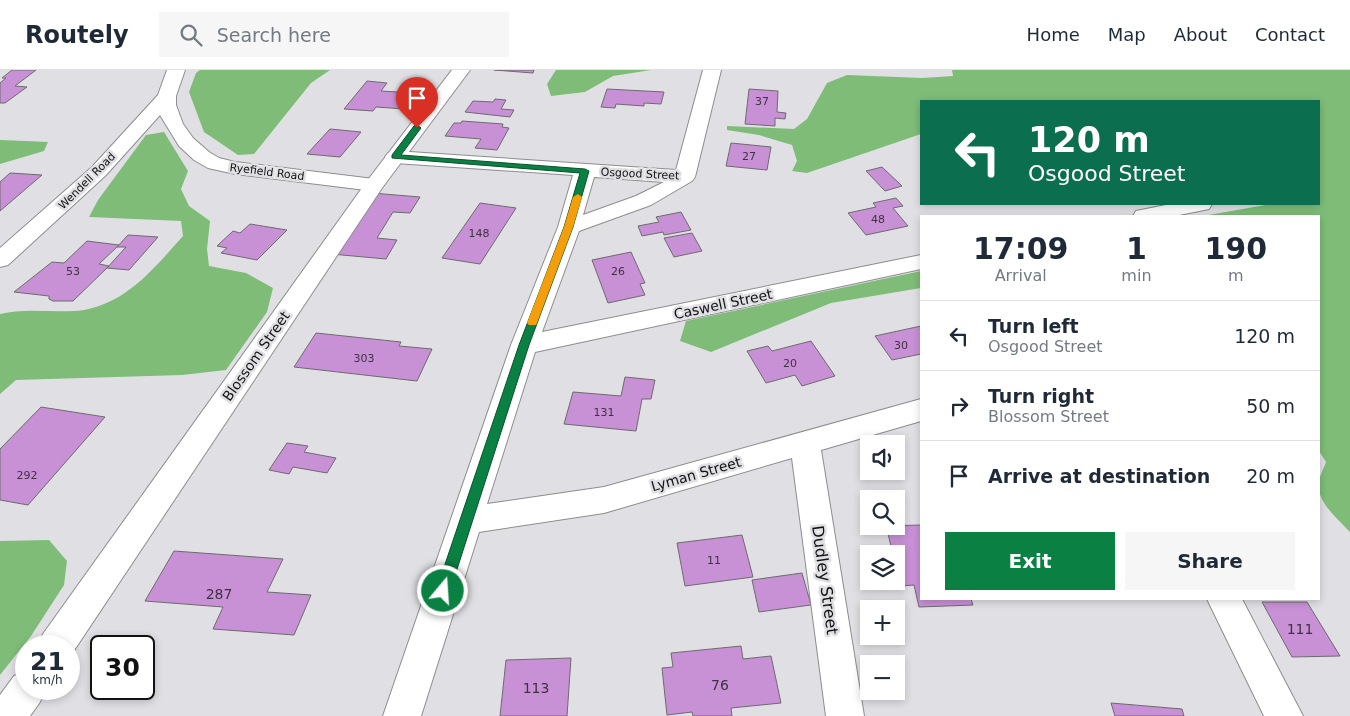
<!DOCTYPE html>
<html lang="en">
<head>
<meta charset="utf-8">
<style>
  :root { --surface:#fff; --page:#f6f6f7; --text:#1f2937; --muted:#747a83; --line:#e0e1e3; --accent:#0b8043 }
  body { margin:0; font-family:"DejaVu Sans",sans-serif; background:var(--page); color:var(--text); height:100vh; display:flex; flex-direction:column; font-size:19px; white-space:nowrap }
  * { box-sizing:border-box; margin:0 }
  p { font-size:16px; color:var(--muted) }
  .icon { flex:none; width:28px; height:28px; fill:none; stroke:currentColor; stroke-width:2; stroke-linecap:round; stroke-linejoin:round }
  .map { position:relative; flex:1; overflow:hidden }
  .details { position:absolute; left:920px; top:145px; width:400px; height:385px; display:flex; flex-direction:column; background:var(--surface); border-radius:0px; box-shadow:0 2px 8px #0003 }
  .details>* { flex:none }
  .banner { position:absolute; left:920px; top:30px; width:400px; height:105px; border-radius:0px; box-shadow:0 2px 8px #0003; background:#0b6e4f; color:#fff; overflow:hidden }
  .tools { position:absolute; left:860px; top:365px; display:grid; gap:10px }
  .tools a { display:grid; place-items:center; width:45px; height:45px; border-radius:0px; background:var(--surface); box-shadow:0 2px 8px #0003; font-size:25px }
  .speed { position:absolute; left:15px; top:565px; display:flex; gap:10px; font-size:25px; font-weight:700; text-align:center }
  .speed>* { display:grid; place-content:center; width:65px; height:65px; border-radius:50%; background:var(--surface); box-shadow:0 2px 8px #0003; line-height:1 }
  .speed small { font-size:12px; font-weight:400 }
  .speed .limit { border:2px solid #111; border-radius:8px; background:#fff; color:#111 }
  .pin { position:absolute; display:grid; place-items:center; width:42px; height:42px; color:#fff; margin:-51px -21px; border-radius:50% 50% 50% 0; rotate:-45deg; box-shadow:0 0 5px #0007 }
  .pin .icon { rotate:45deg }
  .me { position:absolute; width:55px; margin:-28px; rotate:18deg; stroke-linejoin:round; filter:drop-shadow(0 0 4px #0008) }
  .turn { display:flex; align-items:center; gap:18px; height:105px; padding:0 25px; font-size:22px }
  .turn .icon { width:65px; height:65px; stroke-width:2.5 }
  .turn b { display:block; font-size:35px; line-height:42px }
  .eta { display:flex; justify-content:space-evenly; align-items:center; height:85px; text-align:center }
  .eta b { font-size:30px; font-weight:700; line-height:35px }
  .action { display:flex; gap:10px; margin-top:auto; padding:10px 25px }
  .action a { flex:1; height:58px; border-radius:0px; background:var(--accent); color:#fff; font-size:20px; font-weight:700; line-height:58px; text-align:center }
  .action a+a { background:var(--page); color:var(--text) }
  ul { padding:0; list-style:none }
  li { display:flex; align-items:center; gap:15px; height:70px; padding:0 25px; border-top:1px solid var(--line) }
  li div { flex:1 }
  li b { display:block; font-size:19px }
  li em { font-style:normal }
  header { display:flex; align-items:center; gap:30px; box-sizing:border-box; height:70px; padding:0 25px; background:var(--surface); border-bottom:1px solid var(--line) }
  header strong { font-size:24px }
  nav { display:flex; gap:28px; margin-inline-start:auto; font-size:18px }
  .search { width:350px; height:45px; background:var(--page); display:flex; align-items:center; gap:12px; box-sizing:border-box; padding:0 18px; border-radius:0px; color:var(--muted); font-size:19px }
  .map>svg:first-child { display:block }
  .forest { fill:#7ebc78 }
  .building { fill:#c890d5; stroke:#6d6b6e }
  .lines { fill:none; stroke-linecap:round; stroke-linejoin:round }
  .minor-casing { stroke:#8d8d90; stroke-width:2 }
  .tertiary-casing { stroke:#8d8d90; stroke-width:2 }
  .minor { fill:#fff; fill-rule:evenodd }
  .tertiary { fill:#fff; fill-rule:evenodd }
  .route { fill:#0b8043; stroke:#07532c }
  .slow { fill:#f59e0b }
  .labels { text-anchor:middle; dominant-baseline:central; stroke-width:5; stroke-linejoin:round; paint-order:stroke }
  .number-label { font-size:11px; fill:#403244 }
  .far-street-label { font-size:11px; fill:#121213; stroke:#e0e0e4 }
  .street-label { font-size:14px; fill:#121213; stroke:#e0e0e4 }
  .near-number-label { font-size:14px; fill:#403244 }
  .near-street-label { font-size:16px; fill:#121213; stroke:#e0e0e4 }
</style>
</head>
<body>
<header>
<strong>Routely</strong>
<div class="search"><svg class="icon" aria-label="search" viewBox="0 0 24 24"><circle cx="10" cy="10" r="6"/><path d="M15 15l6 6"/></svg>Search here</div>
<nav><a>Home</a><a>Map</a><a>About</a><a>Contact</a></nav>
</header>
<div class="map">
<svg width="1350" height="646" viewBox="0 0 1350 646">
  <rect width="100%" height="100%" fill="#e0e0e4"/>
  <path class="forest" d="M 200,0 L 330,0 L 311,13 L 254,84 L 238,85 L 204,62 L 189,22 L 196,3 Z
    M 556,0 L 651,0 L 613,6 L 585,22 L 551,26 L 547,14 Z
    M 952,0 L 1350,0 L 1350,462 C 1338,449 1315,431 1319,411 C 1320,405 1324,398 1326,392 L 1319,381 L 1319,146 L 1203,146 L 1271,134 L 1319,134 L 1320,124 L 1319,121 L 1319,31 L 921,31 L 921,64 L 807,103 L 792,101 L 797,91 L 792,75 L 759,65 L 727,60 L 727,56 L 794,59 L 807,49 L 827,13 L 847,5 L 922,8 L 953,6 Z
    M 164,62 L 188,101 L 181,119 L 189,136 L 210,151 L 207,179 L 209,196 L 246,203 L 273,218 L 267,242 L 226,300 L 182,305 L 16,310 L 0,324 L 0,244 C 28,237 56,244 84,240 C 128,232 155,197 183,166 L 181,151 L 89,147 L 98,130 L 146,65 Z
    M 0,70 L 2,70 L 48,72 L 44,81 L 0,94 Z
    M 921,201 L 921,218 L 831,233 L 711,282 L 680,271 L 686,251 Z
    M 49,470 L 67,491 L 64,515 L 31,566 L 0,605 L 0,471 Z"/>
  <path class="building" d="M 12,0 L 36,0 L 15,16 L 27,17 L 5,33 L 0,33 L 0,13 L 6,8 L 2,8 Z
    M 494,0 L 534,0 L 533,3 Z
    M 367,11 L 387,13 L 381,21 L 415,23 L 404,39 L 376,37 L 373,41 L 344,39 Z
    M 607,19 L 664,22 L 661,34 L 644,33 L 644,36 L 616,34 L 615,38 L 601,37 Z
    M 749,19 L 778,21 L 777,42 L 786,43 L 785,49 L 775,48 L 775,56 L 745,54 Z
    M 495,29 L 506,30 L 501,39 L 514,40 L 510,47 L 465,42 L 473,31 L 493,32 Z
    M 462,51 L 503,54 L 502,57 L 509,58 L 497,80 L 475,78 L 481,69 L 445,66 L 454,53 L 461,53 Z
    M 330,59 L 361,62 L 340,87 L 307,84 Z
    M 731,73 L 771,77 L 767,100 L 726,96 Z
    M 882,97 L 902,116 L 885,121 L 866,101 Z
    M 10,103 L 42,105 L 0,141 L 0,112 Z
    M 372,123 L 420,127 L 410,143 L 393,142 L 377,168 L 397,170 L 386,189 L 331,184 Z
    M 896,128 L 903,136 L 893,138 L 908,156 L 866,165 L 848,143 L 876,137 L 873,133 Z
    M 480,133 L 516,138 L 480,194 L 442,188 Z
    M 681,142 L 691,160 L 664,165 L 663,162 L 642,166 L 638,156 L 659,152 L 656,147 Z
    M 250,154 L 287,160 L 257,190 L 221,183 L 227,178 L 217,176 L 233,161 L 240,163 Z
    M 692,163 L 702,181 L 674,187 L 664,168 Z
    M 128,165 L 158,167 L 129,200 L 107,198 L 126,177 L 117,177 Z
    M 87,171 L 119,175 L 99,194 L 109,196 L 73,231 L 53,231 L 49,229 L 49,226 L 14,222 L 52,192 L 64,193 Z
    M 631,182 L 645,213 L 640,214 L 645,225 L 608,233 L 592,190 Z
    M 921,256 L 921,284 L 892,290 L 875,266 Z
    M 316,263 L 401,272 L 399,276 L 432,279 L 417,311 L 294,297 Z
    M 811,271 L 835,306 L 802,316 L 795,305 L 766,313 L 747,281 L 768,276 L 772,281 Z
    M 625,307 L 655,310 L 651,329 L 642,329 L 636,361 L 564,354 L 573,322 L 621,326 Z
    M 41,337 L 105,347 L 28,435 L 0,430 L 0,379 Z
    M 287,373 L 308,376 L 304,382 L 336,388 L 327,403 L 293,397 L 289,404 L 269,400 Z
    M 921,455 L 921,529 L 971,529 L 973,535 L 919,537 L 914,515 L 901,516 L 896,497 L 896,484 L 893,484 L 886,456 Z
    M 742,465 L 753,507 L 685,516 L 677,473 Z
    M 174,481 L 283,489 L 267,522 L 311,525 L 294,565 L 213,559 L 223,537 L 145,531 Z
    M 802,503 L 811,535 L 759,542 L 752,510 Z
    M 1262,532 L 1307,532 L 1340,586 L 1292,587 Z
    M 741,576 L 743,589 L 771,586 L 781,633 L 731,638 L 732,646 L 693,646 L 692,642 L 667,645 L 662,598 L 673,597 L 671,583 Z
    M 571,588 L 567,646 L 500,646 L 506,590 Z
    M 1111,633 L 1182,639 L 1184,646 L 1115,646 Z"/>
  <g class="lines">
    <defs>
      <path id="minor" d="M 167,0 L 185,0 L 176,26 L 176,35 L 183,54 L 193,68 L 209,82 L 219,88 L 235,92 L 374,109 L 381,111 L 384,115 L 381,119 L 374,121 L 235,104 L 208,98 L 194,90 L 179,76 L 160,45 L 106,105 L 8,195 L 0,197 L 0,178 L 92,97 L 158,25 Z
        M 703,0 L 721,0 L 695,107 L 692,111 L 651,135 L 579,161 L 542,262 L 921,185 L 921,199 L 535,282 L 487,434 L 604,417 L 921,329 L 921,351 L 821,380 L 864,646 L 826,646 L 792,388 L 604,443 L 479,462 L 421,646 L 383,646 L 511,275 L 558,157 L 573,105 L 395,93 L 388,91 L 385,87 L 388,83 L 395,81 L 676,100 ZM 594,107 L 664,112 L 636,126 L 583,145 Z
        M 1171,134 L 1212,134 L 1209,139 L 1174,146 L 1133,146 L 1136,141 Z
        M 1207,529 L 1242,529 L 1303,646 L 1264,646 Z"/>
      <path id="tertiary" d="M 452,0 L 470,0 L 382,118 L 69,588 L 69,576 L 38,576 L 43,564 L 367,111 Z
        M 26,601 L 26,619 L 45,619 L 40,632 L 30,646 L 0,646 L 0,625 L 14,606 Z"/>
    </defs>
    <use href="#minor" class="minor-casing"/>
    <use href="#tertiary" class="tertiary-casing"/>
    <use href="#minor" class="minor"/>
    <use href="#tertiary" class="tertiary"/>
  </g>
  <path class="route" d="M 417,55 L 421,58 L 401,85 L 585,99 L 589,101 L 573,157 L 529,275 L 450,521 L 448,526 L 443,527 L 438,526 L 436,521 L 519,275 L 564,157 L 580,103 L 392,88 L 392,85 L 414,56 Z"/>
  <path class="slow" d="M 578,124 L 582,127 L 573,157 L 537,253 L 536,255 L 529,255 L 527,253 L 564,157 L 573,127 Z"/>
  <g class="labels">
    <g class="number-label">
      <text x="762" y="31">37</text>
      <text x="749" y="86">27</text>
      <text x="878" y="149">48</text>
      <text x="479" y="163">148</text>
      <text x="73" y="201">53</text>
      <text x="618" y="201">26</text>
      <text x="901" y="275">30</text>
      <text x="364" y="288">303</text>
      <text x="790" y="293">20</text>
      <text x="604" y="342">131</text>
      <text x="27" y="405">292</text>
      <text x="714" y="490">11</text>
    </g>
    <g class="far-street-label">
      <text transform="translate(267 102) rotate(7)">Ryefield Road</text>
      <text transform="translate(640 104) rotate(3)">Osgood Street</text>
      <text transform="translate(87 111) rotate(-45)">Wendell Road</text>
    </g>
    <g class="street-label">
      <text transform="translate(723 234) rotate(-12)">Caswell Street</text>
      <text transform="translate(256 286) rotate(-55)">Blossom Street</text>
      <text transform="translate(696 404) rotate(-16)">Lyman Street</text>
    </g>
    <g class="near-number-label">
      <text x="219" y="524">287</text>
      <text x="1300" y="559">111</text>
      <text x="720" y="615">76</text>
      <text x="536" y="618">113</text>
    </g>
    <g class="near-street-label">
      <text transform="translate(825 510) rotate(82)">Dudley Street</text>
    </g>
  </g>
</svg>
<div class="tools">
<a><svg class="icon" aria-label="sound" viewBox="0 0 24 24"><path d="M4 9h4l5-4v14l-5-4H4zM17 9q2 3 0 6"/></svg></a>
<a><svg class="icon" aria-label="search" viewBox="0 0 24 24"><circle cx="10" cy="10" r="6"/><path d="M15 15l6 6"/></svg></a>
<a><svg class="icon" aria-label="layers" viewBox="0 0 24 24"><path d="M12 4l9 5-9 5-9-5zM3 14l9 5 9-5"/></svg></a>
<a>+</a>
<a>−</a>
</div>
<div class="speed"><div>21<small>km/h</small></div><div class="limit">30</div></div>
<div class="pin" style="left:417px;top:58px;background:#d93025"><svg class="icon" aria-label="arrive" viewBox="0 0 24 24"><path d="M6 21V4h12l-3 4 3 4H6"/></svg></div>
<svg class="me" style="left:443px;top:521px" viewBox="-20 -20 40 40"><circle r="17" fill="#0b8043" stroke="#fff" stroke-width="3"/><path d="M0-11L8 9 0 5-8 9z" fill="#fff"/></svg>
<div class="banner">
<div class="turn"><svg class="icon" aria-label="left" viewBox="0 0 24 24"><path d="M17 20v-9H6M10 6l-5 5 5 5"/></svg><div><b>120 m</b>Osgood Street</div></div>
</div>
<section class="details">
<div class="eta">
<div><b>17:09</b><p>Arrival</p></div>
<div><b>1</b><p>min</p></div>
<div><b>190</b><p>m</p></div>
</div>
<ul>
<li><svg class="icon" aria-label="left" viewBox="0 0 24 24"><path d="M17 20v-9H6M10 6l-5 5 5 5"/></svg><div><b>Turn left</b><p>Osgood Street</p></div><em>120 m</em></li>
<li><svg class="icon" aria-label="right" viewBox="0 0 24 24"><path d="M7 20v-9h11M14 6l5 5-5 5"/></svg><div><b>Turn right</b><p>Blossom Street</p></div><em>50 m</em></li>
<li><svg class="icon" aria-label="arrive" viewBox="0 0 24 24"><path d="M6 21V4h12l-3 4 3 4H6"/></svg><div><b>Arrive at destination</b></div><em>20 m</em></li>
</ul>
<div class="action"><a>Exit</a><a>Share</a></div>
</section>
</div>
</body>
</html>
